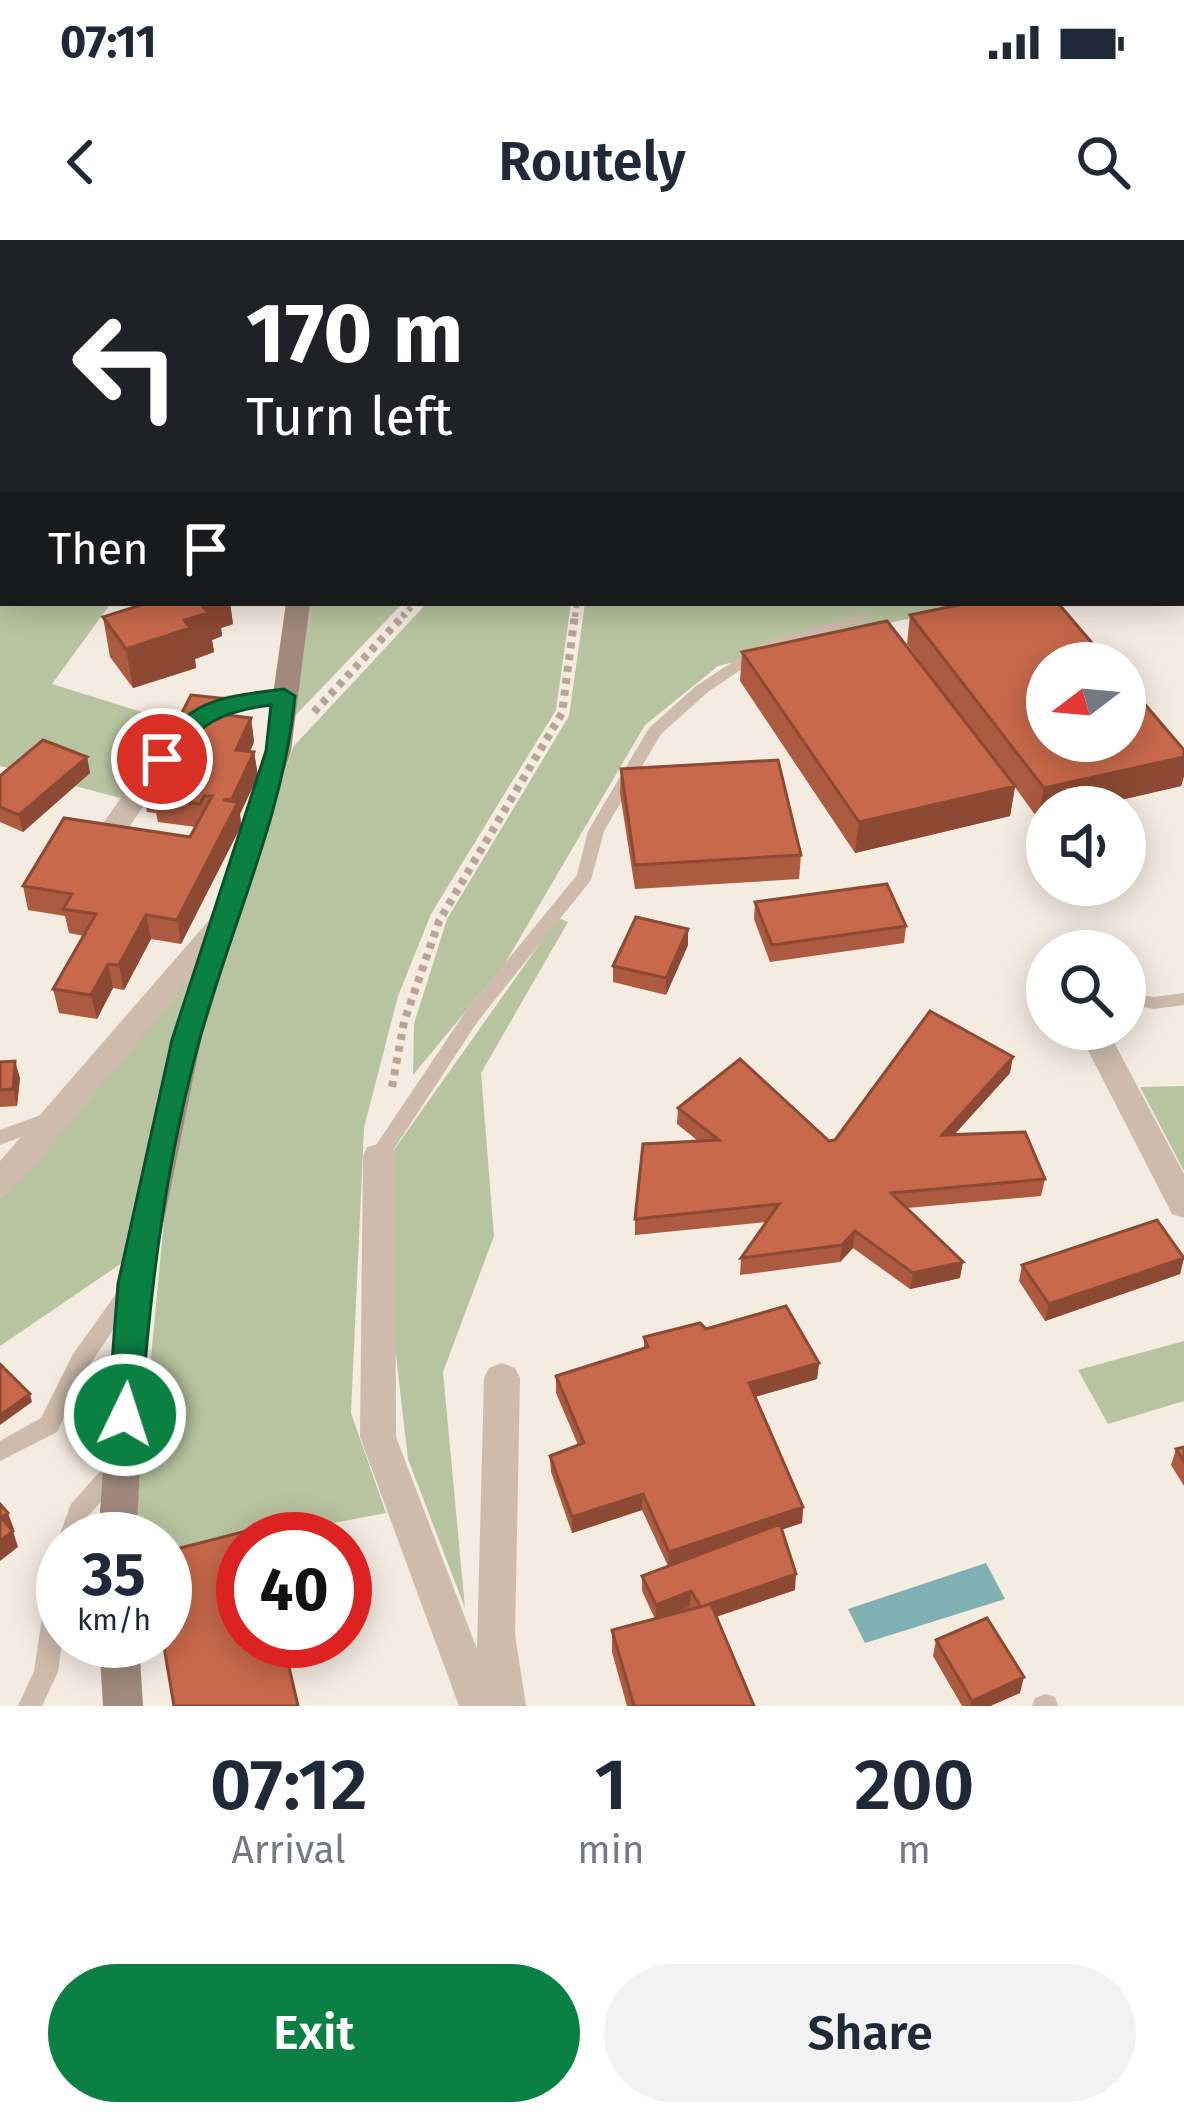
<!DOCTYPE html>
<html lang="en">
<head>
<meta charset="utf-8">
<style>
  :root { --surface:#fff; --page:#f2f2f3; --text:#1f2937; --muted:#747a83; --accent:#0b8043 }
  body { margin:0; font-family:"Fira Sans",sans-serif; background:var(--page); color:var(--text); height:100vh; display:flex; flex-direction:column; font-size:45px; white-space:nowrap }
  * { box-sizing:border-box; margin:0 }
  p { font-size:39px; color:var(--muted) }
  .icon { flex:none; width:66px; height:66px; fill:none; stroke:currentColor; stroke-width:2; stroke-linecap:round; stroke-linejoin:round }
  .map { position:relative; height:1466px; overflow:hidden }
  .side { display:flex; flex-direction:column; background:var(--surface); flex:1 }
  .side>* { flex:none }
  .top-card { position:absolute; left:0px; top:0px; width:1185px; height:366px; box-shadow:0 6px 30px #0003; background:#202124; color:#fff; overflow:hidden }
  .needle { width:78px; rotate:254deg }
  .buttons { position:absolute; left:1026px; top:402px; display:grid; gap:24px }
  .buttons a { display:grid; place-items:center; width:120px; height:120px; border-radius:50%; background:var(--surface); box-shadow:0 6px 30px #0003; font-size:60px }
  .speed { position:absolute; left:36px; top:1272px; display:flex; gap:24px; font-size:60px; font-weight:700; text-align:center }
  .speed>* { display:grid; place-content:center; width:156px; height:156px; border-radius:50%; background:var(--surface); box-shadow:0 6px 30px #0003; line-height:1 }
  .speed small { font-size:30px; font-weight:400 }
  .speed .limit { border:18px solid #d22; background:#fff; color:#111 }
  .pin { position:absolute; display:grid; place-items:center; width:102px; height:102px; color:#fff; margin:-51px; border:6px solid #fff; border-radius:50%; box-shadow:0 3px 12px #0007 }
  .me { position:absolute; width:132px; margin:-66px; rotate:4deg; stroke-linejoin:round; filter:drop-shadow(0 0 9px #0008) }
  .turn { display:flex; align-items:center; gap:42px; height:252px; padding:0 48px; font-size:54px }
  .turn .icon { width:156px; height:156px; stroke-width:2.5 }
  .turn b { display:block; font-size:84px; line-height:102px }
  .then { display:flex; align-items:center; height:114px; padding:0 48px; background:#0003; gap:24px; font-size:45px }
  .eta { display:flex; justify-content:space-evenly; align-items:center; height:204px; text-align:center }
  .eta b { font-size:72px; font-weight:600; line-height:84px }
  .button { display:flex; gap:24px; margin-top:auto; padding:24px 48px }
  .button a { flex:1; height:138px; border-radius:72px; background:var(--accent); color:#fff; font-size:48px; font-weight:600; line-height:138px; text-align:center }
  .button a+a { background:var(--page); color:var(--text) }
  .status { display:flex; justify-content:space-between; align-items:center; height:84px; padding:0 60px; background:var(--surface); direction:ltr }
  .status svg { height:33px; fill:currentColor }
  header { display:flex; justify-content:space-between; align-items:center; height:156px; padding:0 48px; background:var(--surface); font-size:54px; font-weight:600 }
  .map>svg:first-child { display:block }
  .green { fill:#b8c4a0 }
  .water { fill:#7fb0b2 }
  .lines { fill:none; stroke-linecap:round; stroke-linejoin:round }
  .path-far1 { stroke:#b9a596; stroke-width:6; stroke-dasharray:4.5 4.5; stroke-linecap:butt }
  .path { stroke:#b9a596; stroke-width:8; stroke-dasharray:6 6; stroke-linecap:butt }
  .lane { fill:#cdbbac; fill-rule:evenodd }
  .street { fill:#cdbbac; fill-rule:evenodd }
  .secondary { fill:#a18a7d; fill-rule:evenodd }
  .wall { fill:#ac5a40 }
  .shaded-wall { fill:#8c4a34 }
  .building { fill:#c8694b; stroke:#8c4a34; stroke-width:3 }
  .route { fill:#0b8043; stroke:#07532c; stroke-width:3 }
</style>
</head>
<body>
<div class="status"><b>07:11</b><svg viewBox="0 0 49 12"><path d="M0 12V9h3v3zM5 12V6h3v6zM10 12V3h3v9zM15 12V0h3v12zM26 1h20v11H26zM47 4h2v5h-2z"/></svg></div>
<header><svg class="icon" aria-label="back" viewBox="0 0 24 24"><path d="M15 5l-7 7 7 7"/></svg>Routely<svg class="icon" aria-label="search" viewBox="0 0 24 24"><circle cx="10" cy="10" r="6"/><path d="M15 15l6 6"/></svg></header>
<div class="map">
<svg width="1184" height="1466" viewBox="0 0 1184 1466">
  <rect width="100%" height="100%" fill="#f4ebe1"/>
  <path class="green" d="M 0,318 L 3,363 L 111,363 L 52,444 L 177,483 L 124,559 L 0,526 Z
    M 309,363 L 403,363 L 291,480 Z
    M 427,363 L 571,363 L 556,470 L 431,674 L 398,756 L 364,888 L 351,1173 L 386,1273 L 165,1315 L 165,1299 L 134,1299 L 167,948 L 200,791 L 293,507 Z
    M 585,363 L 1016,363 L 902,380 L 718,426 L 645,485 L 504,725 L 413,835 L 414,784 L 447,679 L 569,476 Z
    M 558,678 L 568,682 L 481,833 L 494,996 L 443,1132 L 465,1368 L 408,1219 L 393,1089 L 391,914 Z
    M 193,727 L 122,1023 L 0,1106 L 0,957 Z
    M 1184,846 L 1184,931 L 1140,847 Z
    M 1184,1101 L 1184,1161 L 1108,1184 L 1078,1130 Z"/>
  <path class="water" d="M 986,1323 L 1005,1359 L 865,1403 L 848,1369 Z"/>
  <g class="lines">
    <path class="path-far1" d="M 402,377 L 415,363
      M 575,377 L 577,363"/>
    <path class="path" d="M 314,472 L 405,374
      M 392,847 L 404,782 L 439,681 L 562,473 L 575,374"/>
    <path class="lane" d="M 204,0 L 218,0 L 215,3 L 201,3 Z
      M 862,374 L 867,375 L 867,381 L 773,408 L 708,452 L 661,494 L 604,591 L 591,640 L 478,781 L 386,921 L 372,921 L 369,916 L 372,911 L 466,771 L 577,635 L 588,591 L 649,488 L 696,446 L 763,402 Z
      M 1125,752 L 1154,757 L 1184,753 L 1184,765 L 1154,769 L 1125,764 Z
      M 51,871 L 58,873 L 61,878 L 58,883 L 0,905 L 0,890 Z
      M 128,1045 L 135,1047 L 138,1053 L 89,1126 L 57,1192 L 0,1221 L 0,1201 L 41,1178 L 73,1114 L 121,1047 Z
      M 119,1216 L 127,1219 L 130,1226 L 127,1233 L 88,1276 L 80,1299 L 63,1299 L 61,1306 L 58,1299 L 71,1264 L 111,1219 Z
      M 63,1308 L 63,1397 L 58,1432 L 42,1466 L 18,1466 L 34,1431 L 51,1318 L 55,1311 Z
      M 1046,1454 L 1055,1457 L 1058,1466 L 1032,1466 L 1035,1458 Z"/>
    <path class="street" d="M 301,0 L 325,0 L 299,3 Z
      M 0,90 L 3,90 L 3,102 L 0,102 Z
      M 284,448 L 297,456 L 293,462 L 225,471 L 194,493 L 103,625 L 83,625 L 79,618 L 83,611 L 176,481 L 209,458 Z
      M 220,676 L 235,686 L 230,693 L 12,952 L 0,956 L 0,921 L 210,679 Z
      M 1077,789 L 1107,789 L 1184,934 L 1184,978 L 1172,974 Z
      M 379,904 L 391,907 L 395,916 L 396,1197 L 477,1409 L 484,1138 L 489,1128 L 502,1123 L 515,1128 L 520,1138 L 515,1395 L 526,1466 L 459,1466 L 360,1197 L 363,916 L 367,907 Z"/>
    <path class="secondary" d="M 607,0 L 627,0 L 605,3 Z
      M 286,363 L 310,363 L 291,511 L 201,800 L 151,1044 L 136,1299 L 98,1299 L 117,1044 L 171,800 L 265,511 Z
      M 99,1401 L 139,1401 L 143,1466 L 103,1466 Z"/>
  </g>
  <path class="wall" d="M 147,363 L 230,363 L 233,384 L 221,388 L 222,396 L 212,400 L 214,412 L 195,419 L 196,428 L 133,448 L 110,417 L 103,377 Z
    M 910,375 L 1184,510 L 1184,536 L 1181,546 L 1090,567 L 1047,567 L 1047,577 L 1038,579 L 1015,547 L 1010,576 L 855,613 L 740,441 L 742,412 L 962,478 L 907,404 Z
    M 231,476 L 251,478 L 254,502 L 250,512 L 254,512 L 258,536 L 240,574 L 241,586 L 181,704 L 151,699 L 124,750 L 113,748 L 97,779 L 59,773 L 53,749 L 84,696 L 69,693 L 65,676 L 28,670 L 23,646 L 190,597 L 196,587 L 158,582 L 156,573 L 147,572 L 143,548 Z
    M 87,517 L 90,533 L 23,592 L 0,582 L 0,536 Z
    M 621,529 L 801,615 L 799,639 L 635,649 L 620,553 Z
    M 755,662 L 906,686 L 904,703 L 770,722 L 754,679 Z
    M 688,705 L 666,755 L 613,742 L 613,726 Z
    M 0,822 L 20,838 L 17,866 L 0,867 Z
    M 1010,833 L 955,894 L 1045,939 L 1041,956 L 907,968 L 960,1038 L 910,1049 L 853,1008 L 840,1022 L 740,1035 L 741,1018 L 767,982 L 635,995 L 635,979 L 698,901 L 677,884 L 678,868 L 829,901 Z
    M 1184,1016 L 1180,1034 L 1045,1081 L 1019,1041 L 1022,1025 Z
    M 706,1089 L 819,1123 L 817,1139 L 755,1157 L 803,1267 L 802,1283 L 782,1289 L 795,1350 L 716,1377 L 754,1466 L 627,1466 L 612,1412 L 612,1390 L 655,1379 L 642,1351 L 642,1336 L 668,1326 L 642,1270 L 572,1293 L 551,1232 L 550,1216 L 578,1205 L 556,1153 L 556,1136 L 644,1109 L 644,1097 Z
    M 1184,1207 L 1184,1246 L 1171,1225 L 1176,1209 Z
    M 936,1400 L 1020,1453 L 990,1466 L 962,1466 L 933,1416 Z"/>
  <path class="shaded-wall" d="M 200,363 L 230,363 L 233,384 L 221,388 L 222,396 L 212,400 L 214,412 L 195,419 L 196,428 L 133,448 L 126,409 L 184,380 Z
    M 228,459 L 232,483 L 220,474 Z
    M 251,478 L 254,502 L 239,534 L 236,510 Z
    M 254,512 L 258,536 L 240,574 L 241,586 L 181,704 L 177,680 L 223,560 Z
    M 87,517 L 90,533 L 23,592 L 19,575 Z
    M 1184,517 L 1184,536 L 1181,546 L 1090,567 L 1047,567 L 1047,577 L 1038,579 L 1044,548 Z
    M 1015,546 L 1010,576 L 855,613 L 859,582 Z
    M 146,675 L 151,699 L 124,750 L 119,725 Z
    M 688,689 L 688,705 L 666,755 L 666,738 Z
    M 108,724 L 113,748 L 97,779 L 91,755 Z
    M 1013,817 L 1010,833 L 939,911 L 942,895 Z
    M 15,821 L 20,838 L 17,866 L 13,849 Z
    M 855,991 L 853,1008 L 840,1022 L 842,1005 Z
    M 1184,1018 L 1180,1034 L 1045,1081 L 1049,1064 Z
    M 963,1022 L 960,1038 L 910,1049 L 913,1033 Z
    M 819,1123 L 817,1139 L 747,1159 L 749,1143 Z
    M 30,1154 L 32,1162 L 0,1185 L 0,1175 Z
    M 643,1254 L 642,1270 L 572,1293 L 572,1277 Z
    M 803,1267 L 802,1283 L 668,1328 L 669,1312 Z
    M 8,1273 L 14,1289 L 7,1294 L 1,1278 Z
    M 13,1291 L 18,1307 L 0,1321 L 0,1301 Z
    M 796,1334 L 795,1350 L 700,1382 L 701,1367 Z
    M 691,1351 L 690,1366 L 656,1381 L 656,1365 Z
    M 1024,1437 L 1020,1453 L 990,1466 L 970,1466 L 972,1461 Z"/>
  <path class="building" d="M 0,102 L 3,102 L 3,125 L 0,125 Z
    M 0,225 L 3,226 L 3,259 L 0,259 Z
    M 147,363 L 200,363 L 208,373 L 184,380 L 190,388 L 126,409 L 103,377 Z
    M 968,363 L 1058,363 L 1109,423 L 1047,423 L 1047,501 L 1125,501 L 1125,441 L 1184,510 L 1184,517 L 1044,548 L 910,375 Z
    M 887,381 L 1015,546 L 859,582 L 742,412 Z
    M 191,455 L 228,459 L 220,474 L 251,478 L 236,510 L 254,512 L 232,559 L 223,560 L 238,562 L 177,680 L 146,675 L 119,725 L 108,724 L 91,755 L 53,749 L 96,674 L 63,669 L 72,654 L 23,646 L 64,578 L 190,597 L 212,556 L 204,556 L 200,564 L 154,558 L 158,550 L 143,548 Z
    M 43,500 L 87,517 L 19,575 L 0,567 L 0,536 Z
    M 778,520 L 801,615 L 635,625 L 621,529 Z
    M 887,644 L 906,686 L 772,705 L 755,662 Z
    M 636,677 L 688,689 L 666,738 L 613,726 Z
    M 930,771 L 1013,817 L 942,895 L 1025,892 L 1045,939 L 891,953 L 963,1022 L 913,1033 L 855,991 L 842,1005 L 741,1018 L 779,964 L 635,979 L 643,904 L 719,900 L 678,868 L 740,819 L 829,901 L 835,900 Z
    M 15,821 L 13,849 L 0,850 L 0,822 Z
    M 1157,980 L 1184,1018 L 1049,1064 L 1022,1025 Z
    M 786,1066 L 819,1123 L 749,1143 L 803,1267 L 669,1312 L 643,1254 L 572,1277 L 550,1216 L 584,1203 L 556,1136 L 648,1107 L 644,1097 L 700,1083 L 706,1089 Z
    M 0,1124 L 30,1154 L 0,1175 Z
    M 1184,1207 L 1184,1221 L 1176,1209 Z
    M 0,1264 L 8,1273 L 1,1278 L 13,1291 L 0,1301 Z
    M 780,1284 L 796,1334 L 701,1367 L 691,1351 L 656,1365 L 642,1336 Z
    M 258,1288 L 261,1299 L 243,1299 L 243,1401 L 283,1401 L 298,1466 L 174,1466 L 163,1401 L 165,1401 L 165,1312 Z
    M 711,1364 L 754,1466 L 634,1466 L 612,1390 Z
    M 987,1378 L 1024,1437 L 972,1461 L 936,1400 Z"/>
  <path class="route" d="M 284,449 L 295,456 C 284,574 231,685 200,798 C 166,921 150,1048 141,1175 L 136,1185 L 113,1185 L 108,1175 L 118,1044 L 172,800 L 266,511 L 271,465 C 221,471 199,483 170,525 L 153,525 L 149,519 C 190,459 215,458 284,449 Z"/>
</svg>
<div class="buttons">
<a><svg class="needle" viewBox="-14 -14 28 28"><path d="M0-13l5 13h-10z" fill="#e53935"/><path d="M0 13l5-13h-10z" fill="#747a83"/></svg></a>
<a><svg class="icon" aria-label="sound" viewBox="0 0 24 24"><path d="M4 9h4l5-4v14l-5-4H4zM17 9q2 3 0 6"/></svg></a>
<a><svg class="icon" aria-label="search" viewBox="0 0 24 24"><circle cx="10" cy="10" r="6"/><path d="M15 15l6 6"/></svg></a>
</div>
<div class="speed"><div>35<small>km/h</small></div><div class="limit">40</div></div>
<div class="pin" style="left:162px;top:519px;background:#d93025"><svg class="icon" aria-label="arrive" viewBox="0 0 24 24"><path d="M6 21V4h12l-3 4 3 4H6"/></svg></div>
<svg class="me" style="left:125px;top:1175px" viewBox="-20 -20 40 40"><circle r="17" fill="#0b8043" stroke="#fff" stroke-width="3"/><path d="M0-11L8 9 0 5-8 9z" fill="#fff"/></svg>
<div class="top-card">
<div class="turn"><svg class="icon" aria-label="left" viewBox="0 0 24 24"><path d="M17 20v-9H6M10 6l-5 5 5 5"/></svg><div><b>170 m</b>Turn left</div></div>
<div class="then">Then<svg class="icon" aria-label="arrive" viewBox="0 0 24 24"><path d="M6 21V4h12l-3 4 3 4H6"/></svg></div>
</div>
</div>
<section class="side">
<div class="eta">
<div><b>07:12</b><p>Arrival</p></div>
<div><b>1</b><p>min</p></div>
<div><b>200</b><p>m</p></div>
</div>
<div class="button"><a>Exit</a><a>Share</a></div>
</section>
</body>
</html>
